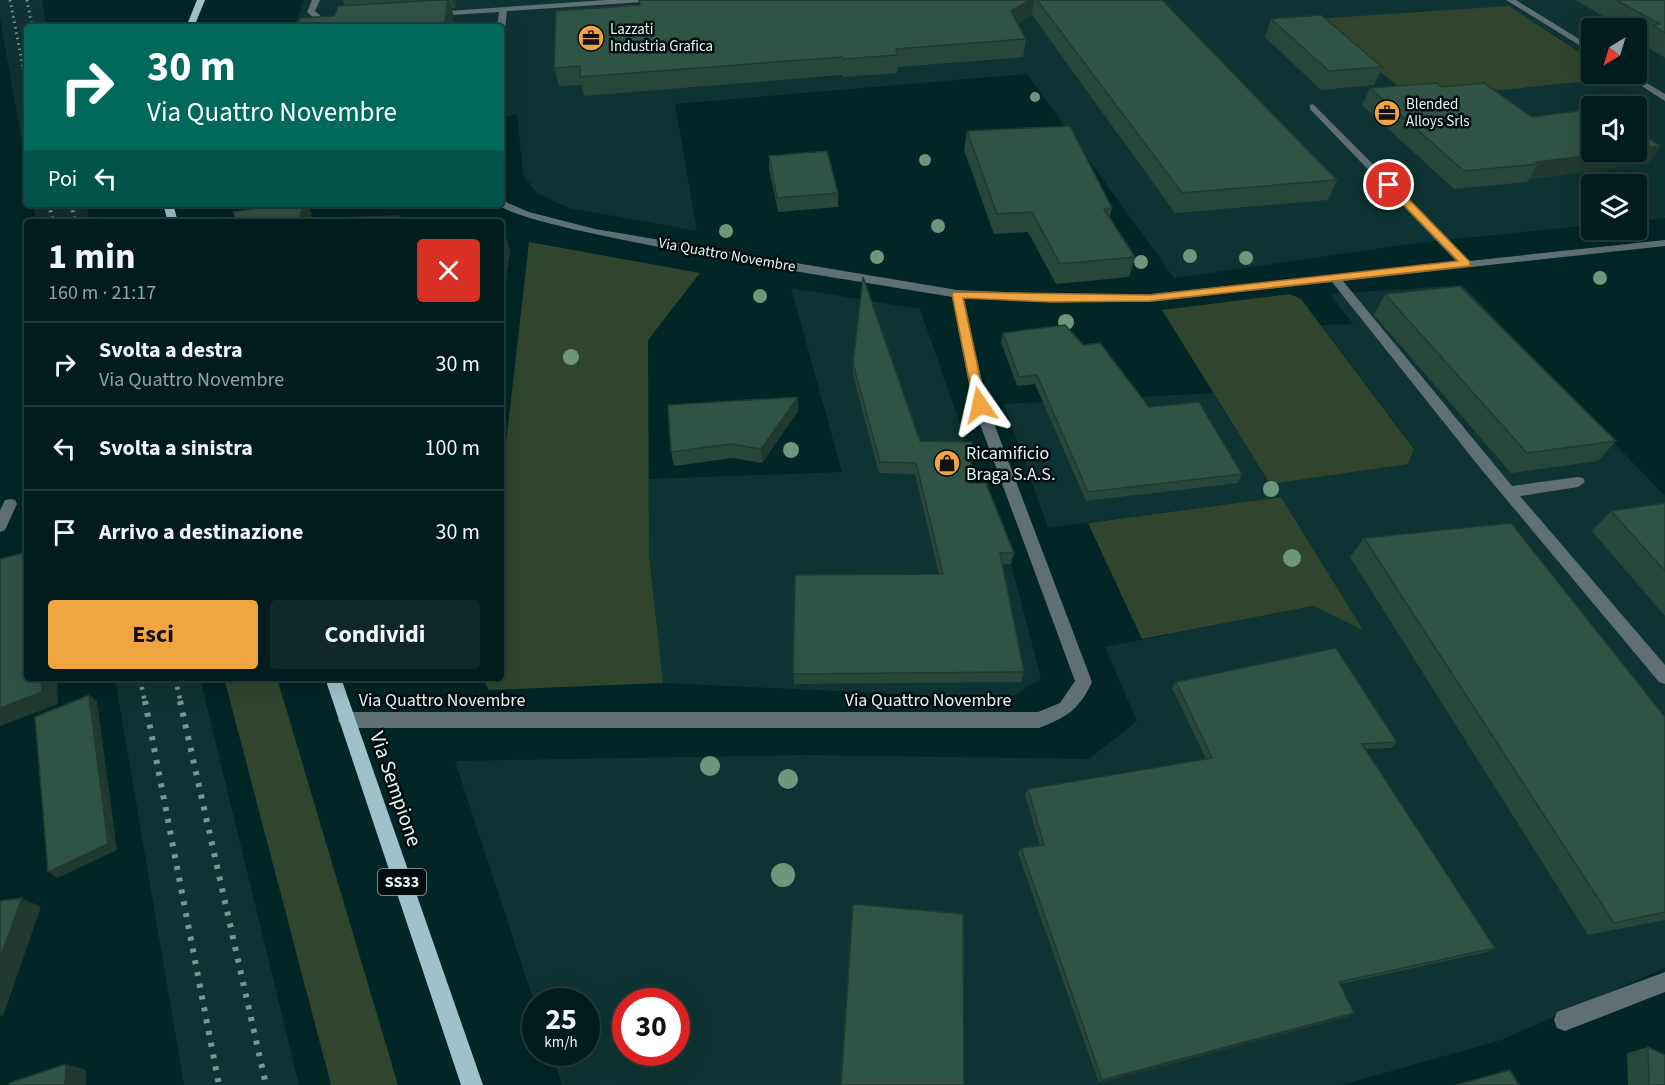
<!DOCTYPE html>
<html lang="it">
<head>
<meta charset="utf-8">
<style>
  :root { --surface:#011c1c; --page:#0f2929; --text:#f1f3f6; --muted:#96a1a3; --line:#233a3b; --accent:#f1a540 }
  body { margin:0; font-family:"Source Sans 3",sans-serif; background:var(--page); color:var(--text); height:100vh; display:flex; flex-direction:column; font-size:22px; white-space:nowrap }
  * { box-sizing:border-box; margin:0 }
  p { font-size:20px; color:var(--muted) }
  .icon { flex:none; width:33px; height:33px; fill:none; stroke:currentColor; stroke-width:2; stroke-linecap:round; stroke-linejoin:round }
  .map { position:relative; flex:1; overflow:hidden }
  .sheet { position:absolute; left:24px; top:219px; width:480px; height:462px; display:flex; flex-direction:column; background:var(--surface); border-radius:6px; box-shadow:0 6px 24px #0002,0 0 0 2px var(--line) }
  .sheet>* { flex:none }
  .hud { position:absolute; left:24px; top:24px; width:480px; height:183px; border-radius:6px; box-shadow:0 6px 24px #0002,0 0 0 2px var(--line); background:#00695c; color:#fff; overflow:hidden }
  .needle { width:39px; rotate:218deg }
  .fabs { position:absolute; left:1581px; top:18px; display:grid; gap:12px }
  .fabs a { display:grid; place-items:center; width:66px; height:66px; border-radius:6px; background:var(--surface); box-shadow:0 6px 24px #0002,0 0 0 2px var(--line); font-size:30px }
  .speed { position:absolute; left:522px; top:988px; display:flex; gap:12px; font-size:30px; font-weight:700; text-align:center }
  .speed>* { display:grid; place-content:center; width:78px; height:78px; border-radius:50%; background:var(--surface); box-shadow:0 6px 24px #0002,0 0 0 2px var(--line); line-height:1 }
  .speed small { font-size:15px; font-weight:400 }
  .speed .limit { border:9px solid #d22; background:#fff; color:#111 }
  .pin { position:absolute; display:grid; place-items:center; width:51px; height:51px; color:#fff; margin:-26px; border:3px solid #fff; border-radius:50%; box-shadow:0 2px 6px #0007 }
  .me { position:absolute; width:66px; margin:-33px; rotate:349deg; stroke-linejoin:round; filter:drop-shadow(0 0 4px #0008) }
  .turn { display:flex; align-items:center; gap:21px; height:126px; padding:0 24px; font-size:27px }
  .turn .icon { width:78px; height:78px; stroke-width:2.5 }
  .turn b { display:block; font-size:42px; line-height:51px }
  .then { display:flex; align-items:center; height:57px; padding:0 24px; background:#0003; gap:12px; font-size:22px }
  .round { display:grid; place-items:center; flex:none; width:63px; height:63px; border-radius:6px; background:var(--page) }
  .summary { display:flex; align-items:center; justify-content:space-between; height:102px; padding:0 24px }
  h1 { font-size:36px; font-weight:700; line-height:45px }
  .primary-button { display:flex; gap:12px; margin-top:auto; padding:12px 24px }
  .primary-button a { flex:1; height:69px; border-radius:6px; background:var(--accent); color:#111; font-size:24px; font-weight:700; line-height:69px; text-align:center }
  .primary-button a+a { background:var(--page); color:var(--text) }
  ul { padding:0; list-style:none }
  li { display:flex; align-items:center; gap:18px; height:84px; padding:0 24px; border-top:2px solid var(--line) }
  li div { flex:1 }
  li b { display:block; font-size:22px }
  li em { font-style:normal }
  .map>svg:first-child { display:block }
  .built { fill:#0f3332; fill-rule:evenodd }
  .green { fill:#2f452e }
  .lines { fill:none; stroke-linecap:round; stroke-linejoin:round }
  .minor { fill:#5f7074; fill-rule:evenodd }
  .major { fill:#9ec2cb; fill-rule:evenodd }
  .rail-far3 { stroke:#7a9594; stroke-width:3; stroke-dasharray:1.5 4; stroke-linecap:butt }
  .rail-far2 { stroke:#7a9594; stroke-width:4; stroke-dasharray:2 4.5; stroke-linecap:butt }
  .rail-far1 { stroke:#7a9594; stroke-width:4.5; stroke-dasharray:3 6; stroke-linecap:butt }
  .rail { stroke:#7a9594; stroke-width:6; stroke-dasharray:4 8; stroke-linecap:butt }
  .tree { fill:#6e967c }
  .wall { fill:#28473b }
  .shaded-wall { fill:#213a30 }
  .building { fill:#2f5345; stroke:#213a30; stroke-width:1.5 }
  .route { fill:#f1a540; stroke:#9d6b2a; stroke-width:1.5 }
  .labels { text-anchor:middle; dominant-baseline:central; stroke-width:5; stroke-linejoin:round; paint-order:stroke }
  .far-poi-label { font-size:15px; fill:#e4f7f6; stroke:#020c0c; text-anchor:start }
  .far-street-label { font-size:15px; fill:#e4f7f6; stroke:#020c0c }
  .shield { fill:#020c0c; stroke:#a0b0b0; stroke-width:1.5 }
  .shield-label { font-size:16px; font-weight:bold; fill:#e4f7f6 }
  .poi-label { font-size:18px; fill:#e4f7f6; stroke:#020c0c; text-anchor:start }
  .street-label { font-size:18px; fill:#e4f7f6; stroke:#020c0c }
  .near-street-label { font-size:21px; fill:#e4f7f6; stroke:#020c0c }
</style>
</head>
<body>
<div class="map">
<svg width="1665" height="1085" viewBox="0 0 1665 1085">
  <rect width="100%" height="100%" fill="#012625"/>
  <path class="built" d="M 0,0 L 42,0 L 47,27 L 27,27 L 27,171 L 0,18 Z
    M 304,0 L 1665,0 L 1665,218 L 1637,221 L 1636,184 L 1592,184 L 1591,225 L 1417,243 L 1174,278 L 1027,74 L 675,104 L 697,231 L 569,208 L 538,194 L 523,175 L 517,114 L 501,117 L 501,27 L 294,27 ZM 1592,28 L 1636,28 L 1636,74 L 1592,74 ZM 1592,106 L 1636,106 L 1636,152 L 1592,152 Z
    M 33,204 L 86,204 L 90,222 L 36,222 Z
    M 1463,285 L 1665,496 L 1665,968 L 1501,1040 L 1342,1085 L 562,1085 L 551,1053 L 586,1053 L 586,1002 L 536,1002 L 535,1005 L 455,761 L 804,755 L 1089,759 L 1137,721 L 1105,647 L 1313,606 L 1362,629 L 1281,497 L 1048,528 L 1004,404 L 1213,393 L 1270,484 L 1414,448 L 1321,325 L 1353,324 L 1330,294 ZM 626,1002 L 676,1002 L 676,1053 L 626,1053 Z
    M 791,288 L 920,309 L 970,453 L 969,475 L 983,494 L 1011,564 L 1041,678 L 1009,699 L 663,683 L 649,555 L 649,479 L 842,472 Z
    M 115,678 L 200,678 L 299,1085 L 184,1085 Z"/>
  <path class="green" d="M 1509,6 L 1591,60 L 1592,74 L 1598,80 L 1452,95 L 1439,85 L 1398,86 L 1314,19 Z
    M 529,242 L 700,273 L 648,340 L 649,555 L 663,683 L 489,690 L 483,678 L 501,678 L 501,487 Z
    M 1290,294 L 1301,299 L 1414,449 L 1408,464 L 1270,484 L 1162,310 Z
    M 1281,497 L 1363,630 L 1313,606 L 1142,639 L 1088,523 Z
    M 224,678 L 277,678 L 398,1085 L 331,1085 Z"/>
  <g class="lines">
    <path class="minor" d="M 312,0 L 320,0 L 315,11 L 321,16 L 341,18 L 341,22 L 316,20 L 307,12 Z
      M 607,0 L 647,0 L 643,2 L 507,11 L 505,28 L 501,30 L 501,27 L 497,27 L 499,12 L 433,16 L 429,14 L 433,12 Z
      M 1506,0 L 1516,0 L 1592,47 L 1592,53 Z
      M 1623,74 L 1632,74 L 1665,94 L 1665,101 Z
      M 1313,104 L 1469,261 L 1665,240 L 1665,246 L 1343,281 L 1512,486 L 1578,477 L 1583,478 L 1585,482 L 1578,487 L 1520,496 L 1665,665 L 1665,684 L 1659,682 L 1481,469 L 1332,282 L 1150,302 L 1051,302 L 964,298 L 987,405 L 1092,682 C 1079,710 1067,717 1039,728 L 347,728 L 341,725 L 338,720 L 341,715 L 347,712 L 1038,712 L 1060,703 L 1075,681 L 973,405 L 952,297 C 892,286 520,231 498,204 L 501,204 L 501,197 L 508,203 L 529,212 L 595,229 L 957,290 L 1051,294 L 1150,294 L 1457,262 L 1310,109 L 1310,105 Z
      M 10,499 L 15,500 L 17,504 L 5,530 L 0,532 L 0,510 L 5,500 Z
      M 1665,972 L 1665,992 L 1565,1031 L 1557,1028 L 1554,1020 L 1557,1012 Z"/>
    <path class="major" d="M 197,0 L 205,0 L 194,27 L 186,27 Z
      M 163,204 L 173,204 L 178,222 L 168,222 Z
      M 325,678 L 341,678 L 483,1085 L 461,1085 Z"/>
    <path class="rail-far3" d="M 10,0 L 27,88
      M 27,0 L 32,27"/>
    <path class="rail-far2" d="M 49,204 L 53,222
      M 71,204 L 75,222"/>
    <path class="rail-far1" d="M 140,678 L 145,703
      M 175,678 L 181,703"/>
    <path class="rail" d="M 145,701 L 219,1085
      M 180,701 L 266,1085"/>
  </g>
  <g class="tree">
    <circle cx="1035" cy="97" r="5"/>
    <circle cx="925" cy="160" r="6"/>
    <circle cx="938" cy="226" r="7"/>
    <circle cx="726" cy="231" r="7"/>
    <circle cx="1190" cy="256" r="7"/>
    <circle cx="877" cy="257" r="7"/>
    <circle cx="1246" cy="258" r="7"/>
    <circle cx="1141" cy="262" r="7"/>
    <circle cx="1600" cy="278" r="7"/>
    <circle cx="760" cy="296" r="7"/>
    <circle cx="1066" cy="322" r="8"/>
    <circle cx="571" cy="357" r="8"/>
    <circle cx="791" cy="450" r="8"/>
    <circle cx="1271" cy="489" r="8"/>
    <circle cx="1292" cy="558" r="9"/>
    <circle cx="710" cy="766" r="10"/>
    <circle cx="788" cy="779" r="10"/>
    <circle cx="783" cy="875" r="12"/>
  </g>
  <path class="wall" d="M 343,0 L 456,0 L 455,8 L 451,8 L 454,17 L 452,27 L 297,27 L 334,16 L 345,6 Z
    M 639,0 L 1162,0 L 1337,180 L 1328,200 L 1175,213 L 1032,15 L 1018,23 L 1026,39 L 1023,57 L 898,67 L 897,73 L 843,77 L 842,75 L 584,96 L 582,85 L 559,86 L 554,68 L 640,5 Z
    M 1575,0 L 1665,0 L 1665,58 L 1641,43 L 1643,40 L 1636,36 L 1636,28 L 1624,28 Z
    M 1271,19 L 1382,67 L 1374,85 L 1321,90 L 1265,37 Z
    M 1442,87 L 1532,117 L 1649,163 L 1529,179 L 1527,182 L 1454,189 L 1362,105 L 1370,88 Z
    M 967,131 L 1112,208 L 1110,217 L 1135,257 L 1129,277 L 1056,284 L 1028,232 L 994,234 L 964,150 Z
    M 769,156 L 838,193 L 838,207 L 778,212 L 769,169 Z
    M 1385,294 L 1616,441 L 1598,461 L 1511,473 L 1374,315 Z
    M 1003,333 L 1083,345 L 1149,407 L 1242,474 L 1238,483 L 1086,501 L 1035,384 L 1017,386 L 1001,342 Z
    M 853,364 L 920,441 L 970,483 L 1014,553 L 1011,564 L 1002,564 L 1024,672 L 1021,682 L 794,684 L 793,674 L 939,574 L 915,474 L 879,473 L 853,375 Z
    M 798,397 L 798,411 L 762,463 L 733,458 L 674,466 L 671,452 Z
    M 1665,503 L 1665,616 L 1592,531 L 1611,511 Z
    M 1364,538 L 1665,717 L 1665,920 L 1588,935 L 1350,557 Z
    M 1176,682 L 1397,742 L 1391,748 L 1365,749 L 1495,948 L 1487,952 L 1340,984 L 1354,1013 L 1347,1017 L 1099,1083 L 1018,853 L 1021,848 L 1040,845 L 1025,795 L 1028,789 L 1206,759 L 1172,688 Z
    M 1648,1047 L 1665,1085 L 1628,1085 L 1627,1053 Z"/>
  <path class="shaded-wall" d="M 449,0 L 454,17 L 452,27 L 444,27 Z
    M 453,0 L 456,0 L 455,8 Z
    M 1030,0 L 1034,0 L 1032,15 L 1009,29 L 1011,11 Z
    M 1661,146 L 1649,163 L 1529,179 L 1538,164 L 1536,162 L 1617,152 L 1636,152 L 1636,149 Z
    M 304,204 L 307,204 L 312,214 L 309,222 L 298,222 Z
    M 504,230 L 510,250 L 501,318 L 501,248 Z
    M 798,397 L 798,411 L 762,463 L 761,449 Z
    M 41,678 L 57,678 L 58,704 L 0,726 L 0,708 Z
    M 89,695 L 97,701 L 117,850 L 57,878 L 48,872 Z
    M 22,898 L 41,907 L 3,1016 L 0,1015 L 0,958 Z
    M 1354,1013 L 1347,1017 L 1099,1083 L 1102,1080 Z
    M 66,1064 L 86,1070 L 86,1085 L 65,1085 Z"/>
  <path class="building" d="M 439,0 L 448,0 L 444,27 L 297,27 L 300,18 L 334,16 L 338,6 Z
    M 639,0 L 1030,0 L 1011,11 L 1026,39 L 896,49 L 898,55 L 843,59 L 842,57 L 580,77 L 580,66 L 554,68 L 556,11 L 640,5 Z
    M 1037,0 L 1162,0 L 1337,180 L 1182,193 Z
    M 1616,0 L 1665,0 L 1665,33 L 1652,25 L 1660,24 Z
    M 1321,15 L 1382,67 L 1329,71 L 1271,19 Z
    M 1437,83 L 1442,87 L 1484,83 L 1532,117 L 1592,109 L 1592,152 L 1617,152 L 1536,162 L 1538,164 L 1464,171 L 1370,88 Z
    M 1070,126 L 1112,208 L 1104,209 L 1135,257 L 1060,264 L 1032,212 L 997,214 L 967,131 Z
    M 1636,130 L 1661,146 L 1636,149 Z
    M 827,151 L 838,193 L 777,198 L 769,156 Z
    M 280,204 L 304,204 L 298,222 L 237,222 L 233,212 Z
    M 400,216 L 399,220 L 424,222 L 330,222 L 331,218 Z
    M 501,230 L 504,230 L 501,248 Z
    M 863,277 L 920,441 L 972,442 L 970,483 L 986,483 L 1014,553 L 1000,553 L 1024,672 L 793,674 L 795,575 L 943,574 L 916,463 L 880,462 L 853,364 Z
    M 1460,286 L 1616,441 L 1527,453 L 1385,294 Z
    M 1065,325 L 1083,345 L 1100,343 L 1149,407 L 1199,402 L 1242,474 L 1088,492 L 1037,375 L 1019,377 L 1003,333 Z
    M 798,397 L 761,449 L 731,444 L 671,452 L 668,405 Z
    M 1665,503 L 1665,571 L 1611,511 Z
    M 1511,523 L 1665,717 L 1665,912 L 1614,923 L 1364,538 Z
    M 27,552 L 27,678 L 41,678 L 42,692 L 0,708 L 0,559 Z
    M 1336,648 L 1397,742 L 1362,744 L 1495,948 L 1339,982 L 1354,1013 L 1102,1080 L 1021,848 L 1044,845 L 1028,789 L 1212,758 L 1176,682 Z
    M 89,695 L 108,844 L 48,872 L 35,717 Z
    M 22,898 L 0,958 L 0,901 Z
    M 853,904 L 963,914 L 964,1085 L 841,1085 Z
    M 1648,1047 L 1665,1055 L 1665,1085 L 1649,1085 Z
    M 66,1064 L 65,1085 L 9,1085 L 9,1083 Z
    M 1510,1070 L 1519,1085 L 1456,1085 Z"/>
  <path class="route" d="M 1386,183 L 1393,183 L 1470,262 L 1470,266 L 1150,301 L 1051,302 L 963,298 L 986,405 L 980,409 L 974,405 L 952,294 L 954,292 L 1150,295 L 1458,261 L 1386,187 Z"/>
  <defs>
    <symbol id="office-disc" viewBox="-11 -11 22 22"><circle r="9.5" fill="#f1a540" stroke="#020c0c"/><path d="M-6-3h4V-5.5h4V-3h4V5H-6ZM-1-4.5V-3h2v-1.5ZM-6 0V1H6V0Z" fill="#111"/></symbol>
    <symbol id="shop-disc" viewBox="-11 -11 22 22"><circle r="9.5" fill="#f1a540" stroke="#020c0c"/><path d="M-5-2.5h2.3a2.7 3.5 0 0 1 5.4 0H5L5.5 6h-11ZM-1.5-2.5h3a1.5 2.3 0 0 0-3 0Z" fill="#111"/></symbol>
  </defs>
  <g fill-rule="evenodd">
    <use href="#office-disc" x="576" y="23" width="30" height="30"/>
    <use href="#office-disc" x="1372" y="98" width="30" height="30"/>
    <use href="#shop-disc" x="932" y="448" width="30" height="30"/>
  </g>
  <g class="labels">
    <g class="far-poi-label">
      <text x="610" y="29">Lazzati<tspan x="610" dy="17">Industria Grafica</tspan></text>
      <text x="1406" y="104">Blended<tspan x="1406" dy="17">Alloys Srls</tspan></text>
    </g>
    <g class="far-street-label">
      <text transform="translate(727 255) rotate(10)">Via Quattro Novembre</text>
    </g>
    <rect class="shield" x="378" y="869" width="48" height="26" rx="4.5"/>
    <g class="shield-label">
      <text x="402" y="882">SS33</text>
    </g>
    <g class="poi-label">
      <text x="966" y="453">Ricamificio<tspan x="966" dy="21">Braga S.A.S.</tspan></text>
    </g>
    <g class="street-label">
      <text x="442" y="700">Via Quattro Novembre</text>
      <text x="928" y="700">Via Quattro Novembre</text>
    </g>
    <g class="near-street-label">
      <text transform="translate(396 789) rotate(71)">Via Sempione</text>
    </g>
  </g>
</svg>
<div class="fabs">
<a><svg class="needle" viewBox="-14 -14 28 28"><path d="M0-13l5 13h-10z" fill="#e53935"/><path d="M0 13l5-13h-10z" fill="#96a1a3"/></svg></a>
<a><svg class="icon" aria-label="sound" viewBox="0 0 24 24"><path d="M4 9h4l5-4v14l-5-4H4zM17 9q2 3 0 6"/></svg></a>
<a><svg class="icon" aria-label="layers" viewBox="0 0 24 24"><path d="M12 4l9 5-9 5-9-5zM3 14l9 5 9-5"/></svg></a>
</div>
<div class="speed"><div>25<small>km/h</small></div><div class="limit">30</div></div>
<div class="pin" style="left:1389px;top:185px;background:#d93025"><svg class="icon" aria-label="arrive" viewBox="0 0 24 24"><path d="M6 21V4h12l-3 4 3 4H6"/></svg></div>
<svg class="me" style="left:980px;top:405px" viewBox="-20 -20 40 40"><path d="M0-17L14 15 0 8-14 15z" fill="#f1a540" stroke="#fff" stroke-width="4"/></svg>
<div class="hud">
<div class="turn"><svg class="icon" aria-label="right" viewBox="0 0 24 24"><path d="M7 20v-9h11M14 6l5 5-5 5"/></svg><div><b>30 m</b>Via Quattro Novembre</div></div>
<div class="then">Poi<svg class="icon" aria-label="left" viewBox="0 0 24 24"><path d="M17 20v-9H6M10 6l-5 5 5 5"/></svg></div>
</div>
<section class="sheet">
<div class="summary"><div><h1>1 min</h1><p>160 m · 21:17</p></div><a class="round" style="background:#d93025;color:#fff"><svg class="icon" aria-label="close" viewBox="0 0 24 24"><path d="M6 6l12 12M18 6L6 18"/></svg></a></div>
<ul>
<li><svg class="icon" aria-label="right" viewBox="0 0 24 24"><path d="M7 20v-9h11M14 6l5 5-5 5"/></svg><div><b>Svolta a destra</b><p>Via Quattro Novembre</p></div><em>30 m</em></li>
<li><svg class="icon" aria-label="left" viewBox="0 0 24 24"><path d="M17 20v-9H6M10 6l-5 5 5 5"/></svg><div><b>Svolta a sinistra</b></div><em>100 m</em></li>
<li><svg class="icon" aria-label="arrive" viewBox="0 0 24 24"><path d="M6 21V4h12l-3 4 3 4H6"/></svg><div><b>Arrivo a destinazione</b></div><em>30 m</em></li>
</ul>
<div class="primary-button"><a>Esci</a><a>Condividi</a></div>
</section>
</div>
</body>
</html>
